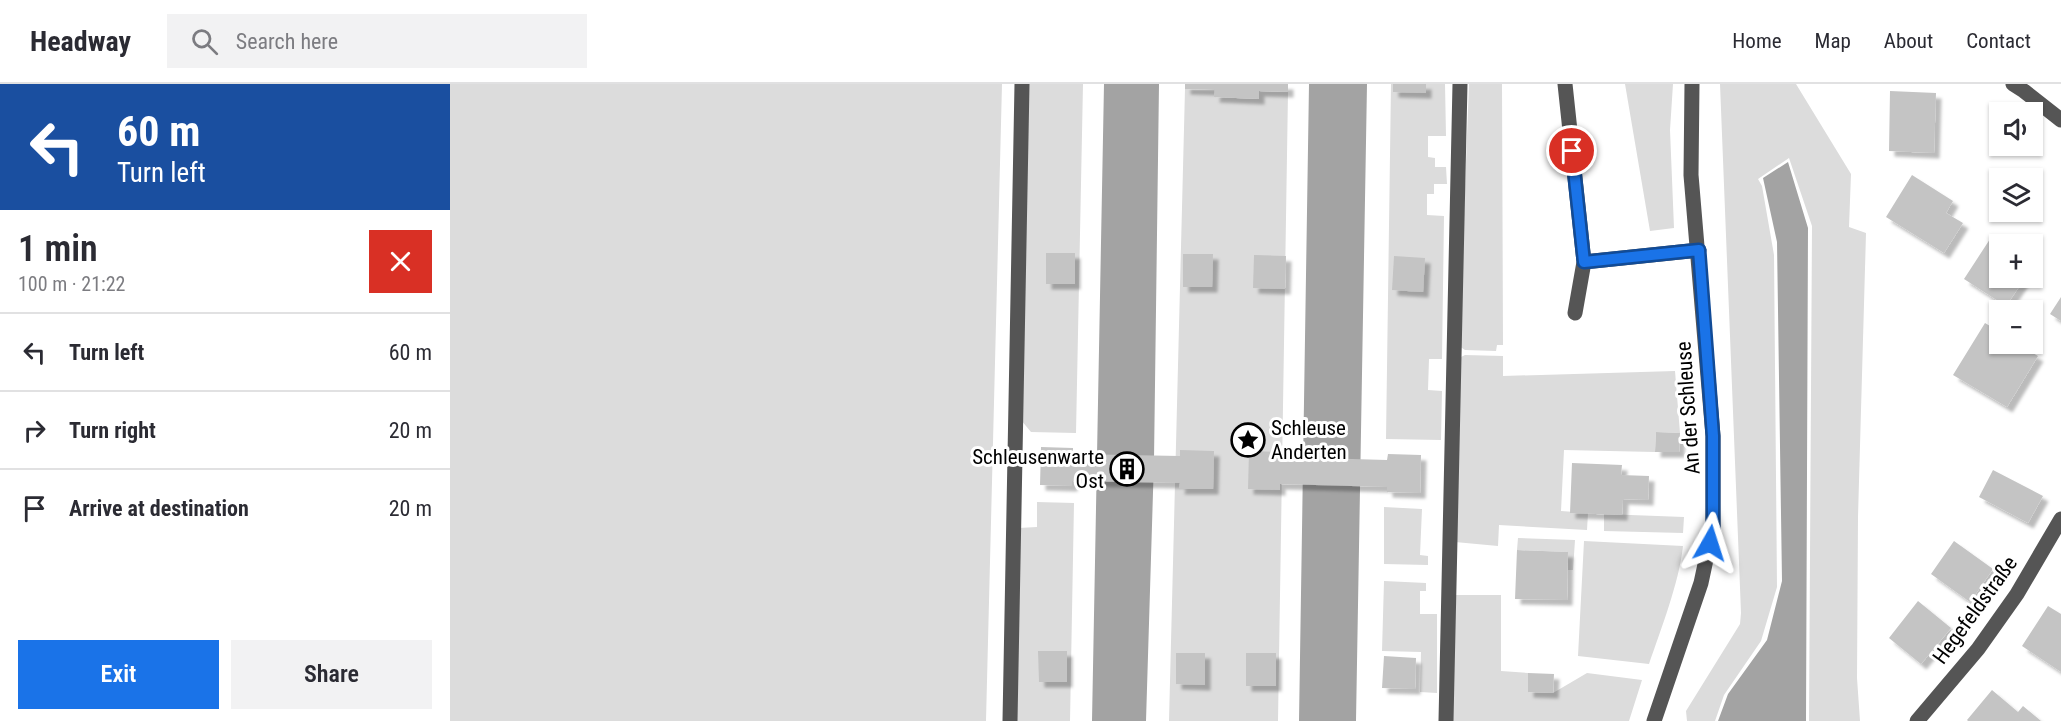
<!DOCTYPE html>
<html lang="en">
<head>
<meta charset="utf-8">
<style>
  :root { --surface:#fff; --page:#f2f2f3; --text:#2b2b33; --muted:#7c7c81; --line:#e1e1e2; --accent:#1a73e8 }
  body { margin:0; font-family:"Roboto Condensed",sans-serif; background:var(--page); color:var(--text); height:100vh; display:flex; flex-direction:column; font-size:22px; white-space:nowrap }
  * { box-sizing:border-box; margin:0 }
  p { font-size:20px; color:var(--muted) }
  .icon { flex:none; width:33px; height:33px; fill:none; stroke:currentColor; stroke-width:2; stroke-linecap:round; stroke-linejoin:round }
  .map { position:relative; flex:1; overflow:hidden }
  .panel { display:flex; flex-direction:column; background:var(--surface); width:450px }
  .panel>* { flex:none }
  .banner { background:#1a4fa0; color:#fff; overflow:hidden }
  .buttons { position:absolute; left:1539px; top:18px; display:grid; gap:12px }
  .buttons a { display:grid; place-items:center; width:54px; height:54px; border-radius:0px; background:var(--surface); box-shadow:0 2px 4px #0004; font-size:30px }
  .pin { position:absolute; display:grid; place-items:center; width:51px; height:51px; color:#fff; margin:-26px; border:3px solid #fff; border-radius:50%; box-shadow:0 2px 6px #0007 }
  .me { position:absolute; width:66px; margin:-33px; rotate:6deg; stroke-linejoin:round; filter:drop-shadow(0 0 4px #0008) }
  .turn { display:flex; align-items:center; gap:21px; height:126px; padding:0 18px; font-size:27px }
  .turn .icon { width:78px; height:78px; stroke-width:2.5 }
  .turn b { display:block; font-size:42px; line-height:51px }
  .round { display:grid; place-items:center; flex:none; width:63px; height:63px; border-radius:0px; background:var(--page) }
  .head { display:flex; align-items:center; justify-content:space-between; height:102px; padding:0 18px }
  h1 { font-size:36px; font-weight:600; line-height:45px }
  .cta { display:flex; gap:12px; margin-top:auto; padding:12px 18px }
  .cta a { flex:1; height:69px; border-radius:0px; background:var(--accent); color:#fff; font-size:24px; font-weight:600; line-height:69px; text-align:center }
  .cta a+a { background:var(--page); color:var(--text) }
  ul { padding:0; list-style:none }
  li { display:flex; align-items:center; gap:18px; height:78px; padding:0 18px; border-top:2px solid var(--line) }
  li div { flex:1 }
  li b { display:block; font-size:22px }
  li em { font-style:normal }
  header { display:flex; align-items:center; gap:36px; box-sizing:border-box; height:84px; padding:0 30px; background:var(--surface); border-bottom:2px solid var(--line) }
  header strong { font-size:28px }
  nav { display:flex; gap:33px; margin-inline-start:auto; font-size:21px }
  .search { width:420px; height:54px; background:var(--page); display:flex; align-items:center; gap:15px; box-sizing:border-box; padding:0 21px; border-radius:0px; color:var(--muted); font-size:22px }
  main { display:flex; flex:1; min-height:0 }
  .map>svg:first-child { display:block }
  .green { fill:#dcdcdc }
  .water { fill:#a3a3a3 }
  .building { fill:#c4c4c4; filter:url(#shadow) }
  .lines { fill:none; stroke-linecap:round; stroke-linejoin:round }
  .minor { stroke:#555; stroke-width:15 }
  .route-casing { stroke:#114b97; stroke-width:15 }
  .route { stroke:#1a73e8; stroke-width:10 }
  .labels { text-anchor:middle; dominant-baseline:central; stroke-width:6; stroke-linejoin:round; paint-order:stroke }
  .street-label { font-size:21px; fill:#000; stroke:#fff }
  .poi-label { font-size:21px; fill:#000; stroke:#fff; text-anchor:start }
</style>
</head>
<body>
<header>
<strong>Headway</strong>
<div class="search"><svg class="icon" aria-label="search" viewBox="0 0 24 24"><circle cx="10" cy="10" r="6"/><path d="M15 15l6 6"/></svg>Search here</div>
<nav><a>Home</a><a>Map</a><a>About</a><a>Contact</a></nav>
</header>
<main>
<section class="panel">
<div class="banner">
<div class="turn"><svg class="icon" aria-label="left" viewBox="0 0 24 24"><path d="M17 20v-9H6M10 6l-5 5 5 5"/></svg><div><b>60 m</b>Turn left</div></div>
</div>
<div class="head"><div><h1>1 min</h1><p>100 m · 21:22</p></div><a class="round" style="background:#d93025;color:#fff"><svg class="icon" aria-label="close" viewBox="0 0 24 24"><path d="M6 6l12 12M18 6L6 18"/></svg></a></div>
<ul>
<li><svg class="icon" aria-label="left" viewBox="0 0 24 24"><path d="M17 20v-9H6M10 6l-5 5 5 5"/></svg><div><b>Turn left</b></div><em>60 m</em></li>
<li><svg class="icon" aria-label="right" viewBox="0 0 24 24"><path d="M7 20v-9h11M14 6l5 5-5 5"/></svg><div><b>Turn right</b></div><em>20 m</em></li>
<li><svg class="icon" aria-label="arrive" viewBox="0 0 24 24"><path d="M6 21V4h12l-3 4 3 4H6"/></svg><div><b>Arrive at destination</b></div><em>20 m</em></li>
</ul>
<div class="cta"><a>Exit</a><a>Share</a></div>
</section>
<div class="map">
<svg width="1611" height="637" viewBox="0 0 1611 637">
  <defs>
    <filter id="shadow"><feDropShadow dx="5.5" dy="5.5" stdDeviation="1.5" flood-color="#0004"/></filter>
  </defs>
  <rect width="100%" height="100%" fill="#fff"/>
  <path class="green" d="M 0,0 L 552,0 L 536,637 L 0,637 Z
    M 577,0 L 633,0 L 626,349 L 581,348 L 571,336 Z
    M 941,0 L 995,0 L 996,52 L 978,52 L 978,73 L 985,74 L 985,83 L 996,83 L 997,100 L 984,100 L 984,110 L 977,110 L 977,131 L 994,132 L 992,275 L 979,275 L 978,306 L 992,307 L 991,356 L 936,355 Z
    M 1019,0 L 1052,0 L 1053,261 L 1047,261 L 1046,267 L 1015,266 L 1009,262 Z
    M 1175,0 L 1223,0 L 1220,46 L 1224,144 L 1200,147 Z
    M 1270,0 L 1346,0 L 1401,90 L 1399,143 L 1416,149 L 1408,433 L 1407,594 L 1410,637 L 1359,637 L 1362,142 L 1339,74 L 1308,95 L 1312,102 L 1324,171 L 1327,503 L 1311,557 L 1274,611 L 1265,637 L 1237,637 L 1236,627 L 1290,540 L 1291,529 Z
    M 735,5 L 765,6 L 765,13 L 809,15 L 809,7 L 838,8 L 828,637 L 719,637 Z
    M 1015,271 L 1053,272 L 1053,292 L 1225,287 L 1230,349 L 1206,348 L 1205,368 L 1114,366 L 1111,427 L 1138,429 L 1137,446 L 1049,441 L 1048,462 L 1005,458 L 1009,274 Z
    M 587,418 L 624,419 L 620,637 L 566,637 L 569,444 L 587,443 Z
    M 934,423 L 972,425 L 970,471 L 978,472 L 978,481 L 934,480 Z
    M 1154,430 L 1234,433 L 1233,449 L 1154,447 Z
    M 1068,454 L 1125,456 L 1123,486 L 1118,486 L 1118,468 L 1067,466 Z
    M 1134,457 L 1233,462 C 1229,499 1211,545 1199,580 L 1128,572 Z
    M 934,497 L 976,499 L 976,507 L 970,507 L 970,530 L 987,530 L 987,609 L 970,608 L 971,568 L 932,567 Z
    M 1004,511 L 1051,511 L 1051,587 L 1078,589 L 1078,608 L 1103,609 L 1137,589 L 1192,596 L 1179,637 L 1000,637 Z"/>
  <path class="water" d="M 654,0 L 709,0 L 704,376 L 696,637 L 642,637 Z
    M 859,0 L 917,0 L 906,637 L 849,637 Z
    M 1338,78 L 1358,144 L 1356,637 L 1268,637 L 1278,610 L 1317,556 L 1332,497 L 1327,158 L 1313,94 Z"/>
  <path class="building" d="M 735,0 L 838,0 L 838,8 L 809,7 L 809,15 L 764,13 L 765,6 L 735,5 Z
    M 943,0 L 976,0 L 976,9 L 943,8 Z
    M 1440,7 L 1486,9 L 1484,69 L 1439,67 Z
    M 1462,91 L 1503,117 L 1496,129 L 1513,139 L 1494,169 L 1436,133 Z
    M 1542,152 L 1555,160 L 1550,160 L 1550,194 L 1575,194 L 1556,222 L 1514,195 Z
    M 596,169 L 625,169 L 625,200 L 596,200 Z
    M 733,170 L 763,170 L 762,203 L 733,203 Z
    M 804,171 L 836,172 L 835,205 L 803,204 Z
    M 944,172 L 975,174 L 973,208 L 942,206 Z
    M 1611,213 L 1611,237 L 1600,230 Z
    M 1535,239 L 1550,248 L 1550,260 L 1567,260 L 1588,272 L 1557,323 L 1503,291 Z
    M 1206,348 L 1230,349 L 1229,368 L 1205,368 Z
    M 591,363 L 623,364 L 623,370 L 730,372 L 730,366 L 764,367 L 763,405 L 729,405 L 730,399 L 622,397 L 622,402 L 590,401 Z
    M 799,367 L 831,368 L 831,373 L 937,376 L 938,370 L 971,371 L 970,409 L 937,408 L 937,403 L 830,400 L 830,406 L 798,405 Z
    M 1122,379 L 1172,381 L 1171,391 L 1199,392 L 1198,416 L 1173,415 L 1172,431 L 1120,429 Z
    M 1543,386 L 1593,412 L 1578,439 L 1529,413 Z
    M 1504,457 L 1543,485 L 1520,518 L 1481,490 Z
    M 1067,466 L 1118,468 L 1117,516 L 1065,515 Z
    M 1468,517 L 1501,544 L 1471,580 L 1439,554 Z
    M 1598,522 L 1611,530 L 1611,588 L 1572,562 Z
    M 588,567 L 617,567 L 617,598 L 589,598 Z
    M 726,569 L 755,569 L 755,601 L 726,600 Z
    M 796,569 L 826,569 L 826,602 L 796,602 Z
    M 934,572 L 966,574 L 965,605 L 932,604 Z
    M 1078,589 L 1104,590 L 1103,609 L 1078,608 Z
    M 1542,606 L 1568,628 L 1573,622 L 1591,637 L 1518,637 L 1517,636 Z"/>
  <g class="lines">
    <path class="minor" d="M 1115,0 L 1134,178 L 1125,229
      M 1563,0 L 1574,7 L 1611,36
      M 1134,178 L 1249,166
      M 560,637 L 572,0
      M 996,637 L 1010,0
      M 1204,637 L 1251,499 L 1263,443 L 1263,352 L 1241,91 L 1242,0
      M 1467,637 L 1528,565 L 1567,510 L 1611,435"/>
  </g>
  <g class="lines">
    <defs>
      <path id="route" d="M 1122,67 L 1134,178 L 1249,166 L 1263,352 L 1263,443 L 1260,459"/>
    </defs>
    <use href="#route" class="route-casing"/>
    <use href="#route" class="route"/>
  </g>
  <defs>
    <symbol id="sight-ring" viewBox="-11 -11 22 22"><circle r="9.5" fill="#fff" stroke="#000" stroke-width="1.5"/><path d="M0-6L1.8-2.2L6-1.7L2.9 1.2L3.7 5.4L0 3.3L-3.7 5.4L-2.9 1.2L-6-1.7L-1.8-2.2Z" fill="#000"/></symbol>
    <symbol id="building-ring" viewBox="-11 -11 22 22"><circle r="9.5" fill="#fff" stroke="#000" stroke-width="1.5"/><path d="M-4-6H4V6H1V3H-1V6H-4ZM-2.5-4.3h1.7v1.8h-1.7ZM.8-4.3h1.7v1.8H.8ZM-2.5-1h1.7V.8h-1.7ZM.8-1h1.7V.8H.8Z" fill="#000"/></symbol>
  </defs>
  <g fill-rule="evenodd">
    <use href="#sight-ring" x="779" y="337" width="38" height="38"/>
    <use href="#building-ring" x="658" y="366" width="38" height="38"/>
  </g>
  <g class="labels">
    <g class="street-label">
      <text transform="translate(1238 324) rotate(-94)">An der Schleuse</text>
      <text transform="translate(1525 526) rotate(-54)">Hegefeldstraße</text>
    </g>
    <g class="poi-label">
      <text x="821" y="344">Schleuse<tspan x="821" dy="24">Anderten</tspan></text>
      <text x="654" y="373" text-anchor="end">Schleusenwarte<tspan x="654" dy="24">Ost</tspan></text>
    </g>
  </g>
</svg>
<div class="buttons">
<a><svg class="icon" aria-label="sound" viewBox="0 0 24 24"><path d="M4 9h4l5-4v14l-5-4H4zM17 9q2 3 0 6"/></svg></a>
<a><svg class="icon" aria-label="layers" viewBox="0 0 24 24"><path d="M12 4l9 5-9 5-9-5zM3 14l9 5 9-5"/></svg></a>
<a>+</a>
<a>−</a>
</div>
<div class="pin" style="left:1122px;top:67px;background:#d93025"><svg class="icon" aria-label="arrive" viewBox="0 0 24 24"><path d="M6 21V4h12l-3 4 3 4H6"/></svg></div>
<svg class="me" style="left:1260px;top:459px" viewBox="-20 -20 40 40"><path d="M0-17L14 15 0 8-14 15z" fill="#1a73e8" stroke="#fff" stroke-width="4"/></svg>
</div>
</main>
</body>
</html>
